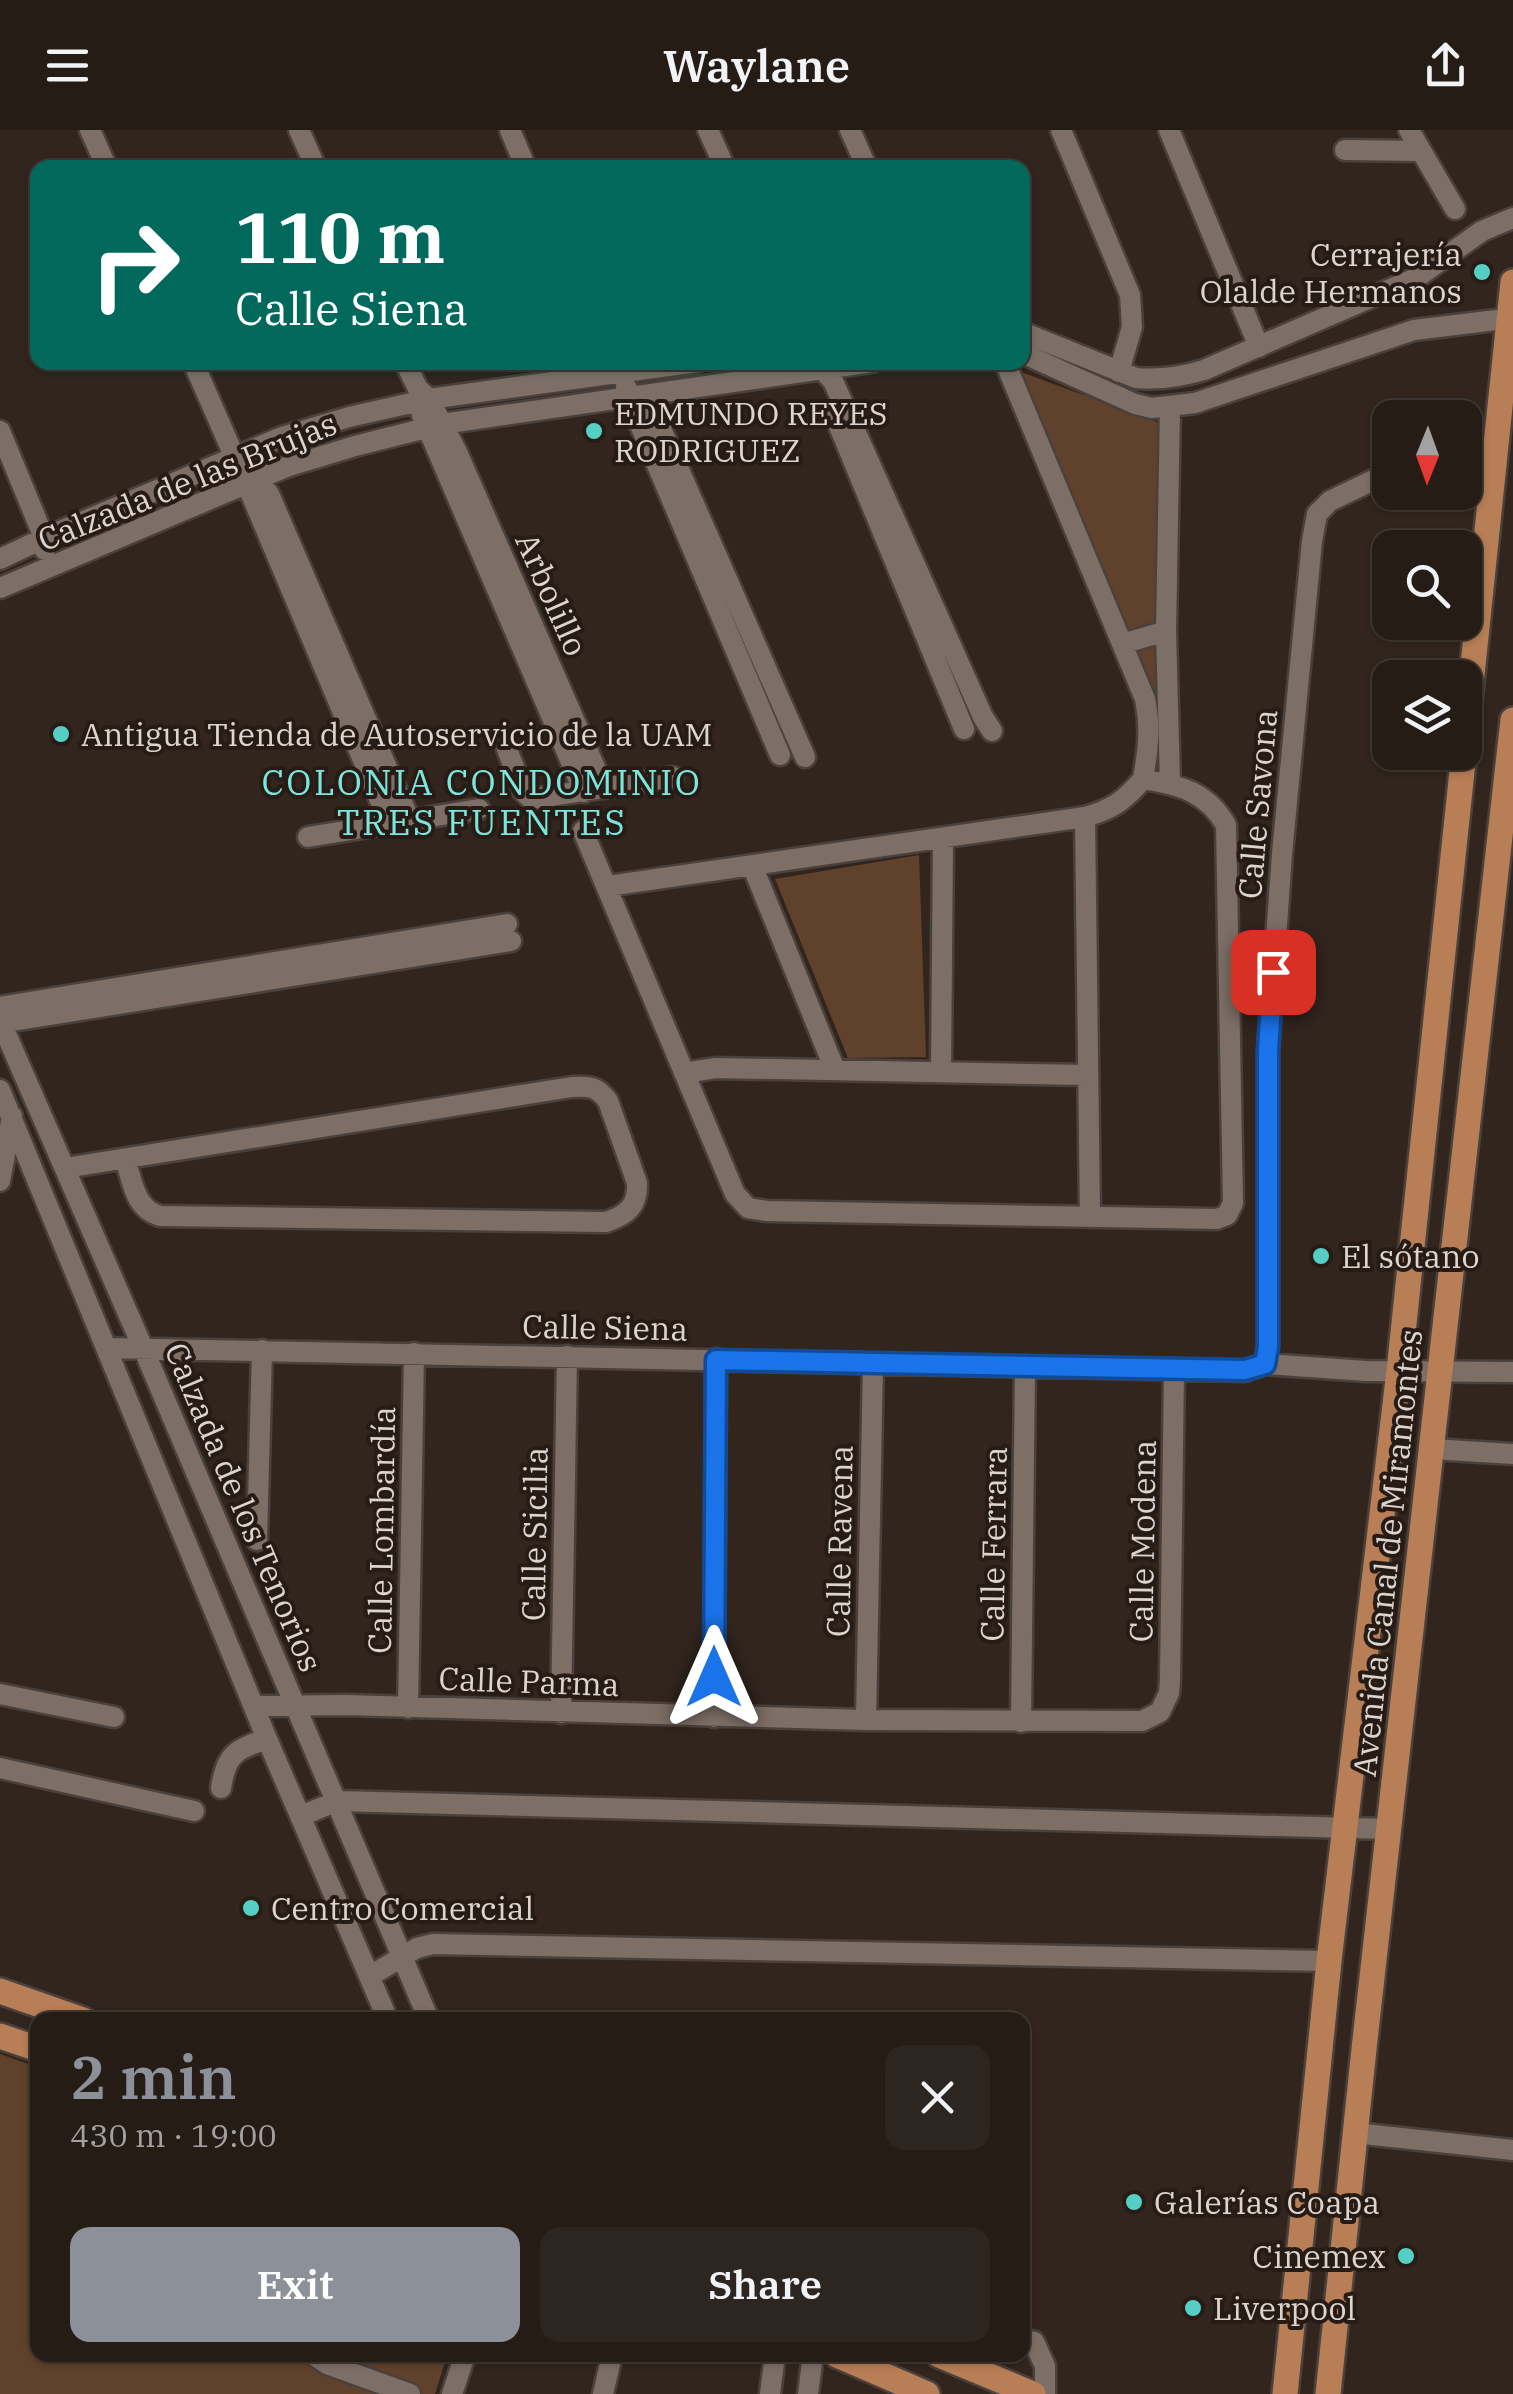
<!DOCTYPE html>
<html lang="en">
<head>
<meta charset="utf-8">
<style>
  :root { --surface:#251c16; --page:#2d251f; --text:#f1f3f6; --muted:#a3a1a1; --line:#423a35; --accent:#8c9099 }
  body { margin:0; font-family:"IBM Plex Serif",serif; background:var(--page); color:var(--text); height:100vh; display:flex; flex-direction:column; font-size:38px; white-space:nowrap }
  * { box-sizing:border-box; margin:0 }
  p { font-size:32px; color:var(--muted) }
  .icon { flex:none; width:55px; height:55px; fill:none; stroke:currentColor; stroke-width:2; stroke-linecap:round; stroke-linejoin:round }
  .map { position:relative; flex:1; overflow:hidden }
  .details { position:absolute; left:30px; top:1882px; width:1000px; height:350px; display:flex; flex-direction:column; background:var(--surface); border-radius:20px; box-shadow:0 2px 8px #0004,0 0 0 2px var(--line) }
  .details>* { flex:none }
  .hud { position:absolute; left:30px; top:30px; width:1000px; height:210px; border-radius:20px; box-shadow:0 2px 8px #0004,0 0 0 2px var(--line); background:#00695c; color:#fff; overflow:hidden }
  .needle { width:65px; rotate:181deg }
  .controls { position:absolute; left:1372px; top:270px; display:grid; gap:20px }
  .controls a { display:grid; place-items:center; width:110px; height:110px; border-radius:20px; background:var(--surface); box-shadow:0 2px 8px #0004,0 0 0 2px var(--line); font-size:50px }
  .pin { position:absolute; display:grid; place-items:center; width:85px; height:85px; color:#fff; margin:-42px; border-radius:20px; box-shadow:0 5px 15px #0006 }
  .me { position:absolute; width:110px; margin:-55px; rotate:0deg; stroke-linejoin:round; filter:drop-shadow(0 0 8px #0008) }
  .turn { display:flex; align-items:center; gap:35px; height:210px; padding:0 40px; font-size:45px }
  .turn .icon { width:130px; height:130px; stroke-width:2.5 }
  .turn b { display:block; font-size:70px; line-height:85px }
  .round { display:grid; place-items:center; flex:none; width:105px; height:105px; border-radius:20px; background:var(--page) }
  .overview { display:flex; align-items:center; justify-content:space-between; height:170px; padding:0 40px }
  h1 { font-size:60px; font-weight:600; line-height:75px; color:var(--accent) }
  .action { display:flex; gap:20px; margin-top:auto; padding:20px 40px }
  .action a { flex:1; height:115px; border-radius:20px; background:var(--accent); color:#fff; font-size:40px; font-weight:600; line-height:115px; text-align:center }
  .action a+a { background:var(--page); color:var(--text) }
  header { display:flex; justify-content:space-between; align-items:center; height:130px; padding:0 40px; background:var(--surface); font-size:45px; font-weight:600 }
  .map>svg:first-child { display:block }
  .green { fill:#60412c }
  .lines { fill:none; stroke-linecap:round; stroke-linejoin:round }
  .minor-casing { stroke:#4b413c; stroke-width:25 }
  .major-casing { stroke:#4b413c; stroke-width:30 }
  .minor { stroke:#7d6f66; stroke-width:20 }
  .major { stroke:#b87e55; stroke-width:25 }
  .route-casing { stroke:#114b97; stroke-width:25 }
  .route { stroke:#1a73e8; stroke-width:18 }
  .poi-dot { fill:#55cec5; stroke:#271c15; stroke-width:4 }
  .labels { text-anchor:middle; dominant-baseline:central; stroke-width:8; stroke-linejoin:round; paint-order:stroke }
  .poi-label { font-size:32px; fill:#dcd4cf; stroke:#271c15; text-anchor:start }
  .street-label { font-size:32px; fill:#dcd4cf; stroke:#271c15 }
  .neighbourhood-label { font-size:35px; letter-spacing:2.5px; fill:#7be6dd; stroke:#271c15 }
</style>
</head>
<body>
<header><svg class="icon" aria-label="menu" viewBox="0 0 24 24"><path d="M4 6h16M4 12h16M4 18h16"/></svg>Waylane<svg class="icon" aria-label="share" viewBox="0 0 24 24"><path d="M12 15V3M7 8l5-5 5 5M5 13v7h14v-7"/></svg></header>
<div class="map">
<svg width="1513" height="2264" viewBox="0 0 1513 2264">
  <rect width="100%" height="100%" fill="#31251e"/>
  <path class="green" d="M 1021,242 L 1157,292 L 1159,561 L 1147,557 Z
    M 919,725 L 926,927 L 848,928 L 775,749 Z
    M 0,1924 L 37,1937 L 38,2225 L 447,2225 L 435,2264 L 0,2264 Z"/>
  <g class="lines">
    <defs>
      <path id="minor" d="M 90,0 L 107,38
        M 299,0 L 316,38
        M 510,0 L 526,38
        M 708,0 L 725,38
        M 850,0 L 867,38
        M 1061,0 L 1130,165 L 1132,197 L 1119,242
        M 1169,0 L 1259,217
        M 1409,0 L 1455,79
        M 1345,20 L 1421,21
        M 1022,202 L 1136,248 C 1160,250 1181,247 1204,240 L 1416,148 L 1482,101 L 1513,88
        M 1022,223 L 1135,274 L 1152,278 L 1195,273 L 1414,200 L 1513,188
        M 193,232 L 253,369 L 390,694
        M 405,232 L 418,259 L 429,269 L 457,322 L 604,658
        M 1005,232 L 1145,569 C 1151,597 1148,621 1143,649
        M 817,234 L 833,251 L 983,587 L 992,601
        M 626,257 L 632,268 L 638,290 L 780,625
        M 632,268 L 655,285 L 805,627
        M 1170,277 L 1166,501 L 1170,653
        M 834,284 L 964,599
        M 422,285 L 584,662
        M 0,301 L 44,408 L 45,420
        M 246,353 L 263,357 L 269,364 L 410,691
        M 0,429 L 44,408 L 282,307 L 349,287 L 429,269 L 697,232
        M 0,458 L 286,337 L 355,316 L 442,294 L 872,232
        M 1122,514 L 1166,501
        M 507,619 L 523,661 L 531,669 L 673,647
        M 1085,687 L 1090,1087
        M 583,701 L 735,1064 L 748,1078 L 767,1081 L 1217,1089 L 1227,1085 L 1233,1073 L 1226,695 C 1207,662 1180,655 1143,649 C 1124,671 1113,679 1085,687 L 608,756
        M 308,707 L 479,679
        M 752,735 L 835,940
        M 0,877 L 507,794
        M 0,890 L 143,1218 L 429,1890
        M 0,893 L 511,811
        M 941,942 L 943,708
        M 684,943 L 716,938 L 1088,945
        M 0,960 L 267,1609 L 388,1890
        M 65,1038 L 572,957 C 589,956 597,956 608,971 L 637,1053 C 638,1076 627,1085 606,1092 L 160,1086 C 134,1078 133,1052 125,1029
        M 0,1051 L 12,986
        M 107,1218 L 1245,1241 L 1265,1234 L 1366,1241 L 1513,1242
        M 1265,1234 L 1268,1217 L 1268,921 L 1282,724 L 1312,411 L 1317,384 L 1330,371 L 1390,342
        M 1432,1319 L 1513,1324
        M 257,1410 L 262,1220
        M 0,1564 L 114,1587
        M 254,1576 L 346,1575 L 866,1590 L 1142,1591 L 1160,1582 L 1169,1563 L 1170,1550 L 1174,1239
        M 408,1578 L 414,1223
        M 561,1583 L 567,1226
        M 714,1587 L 716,1229
        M 866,1590 L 873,1233
        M 1021,1592 L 1025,1236
        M 0,1638 L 194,1681
        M 221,1658 C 226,1624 236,1619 267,1609
        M 301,1686 L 337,1671 L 1389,1699
        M 370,1846 L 417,1818 L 433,1814 L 1329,1831
        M 1355,2003 L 1513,2020
        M 1022,2209 L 1034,2212 L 1045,2236 L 1045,2264
        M 314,2225 L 327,2234 L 410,2264
        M 452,2264 L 465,2225
        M 603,2264 L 612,2225
        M 770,2264 L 775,2225
        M 808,2264 L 813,2225"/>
      <path id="major" d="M 1465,612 L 1513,152
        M 0,1861 L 83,1890
        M 0,1906 L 38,1919
        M 837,2225 L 927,2264
        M 939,2225 L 1033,2264
        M 1285,2264 L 1329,1831 L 1399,1241 L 1464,622
        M 1328,2264 L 1364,1919 L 1513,590"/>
    </defs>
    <use href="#minor" class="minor-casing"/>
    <use href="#major" class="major-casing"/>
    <use href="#minor" class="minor"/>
    <use href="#major" class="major"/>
  </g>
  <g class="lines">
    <defs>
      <path id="route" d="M 714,1547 L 716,1230 L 1245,1240 L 1265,1234 L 1268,1217 L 1268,921 L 1273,842"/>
    </defs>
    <use href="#route" class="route-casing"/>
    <use href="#route" class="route"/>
  </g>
  <g class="poi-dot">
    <circle cx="1482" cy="142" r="10"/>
    <circle cx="594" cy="301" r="10"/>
    <circle cx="61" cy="604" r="10"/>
    <circle cx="1321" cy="1126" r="10"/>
    <circle cx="251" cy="1778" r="10"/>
    <circle cx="1134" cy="2072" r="10"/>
    <circle cx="1406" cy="2126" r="10"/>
    <circle cx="1193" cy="2178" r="10"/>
  </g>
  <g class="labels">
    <g class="poi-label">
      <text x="1462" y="124" text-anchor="end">Cerrajería<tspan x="1462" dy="37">Olalde Hermanos</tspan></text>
      <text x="614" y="283">EDMUNDO REYES<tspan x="614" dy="37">RODRIGUEZ</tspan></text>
      <text x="81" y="604">Antigua Tienda de Autoservicio de la UAM</text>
      <text x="1341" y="1126">El sótano</text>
      <text x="271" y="1778">Centro Comercial</text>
      <text x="1154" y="2072">Galerías Coapa</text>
      <text x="1386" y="2126" text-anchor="end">Cinemex</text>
      <text x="1213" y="2178">Liverpool</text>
    </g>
    <g class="street-label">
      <text transform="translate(187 351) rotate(-22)">Calzada de las Brujas</text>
      <text transform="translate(552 464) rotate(66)">Arbolillo</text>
      <text transform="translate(1257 674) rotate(-85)">Calle Savona</text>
      <text transform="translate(605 1197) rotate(1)">Calle Siena</text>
      <text transform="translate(244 1377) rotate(67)">Calzada de los Tenorios</text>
      <text transform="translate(381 1400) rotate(-89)">Calle Lombardía</text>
      <text transform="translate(534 1404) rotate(-89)">Calle Sicilia</text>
      <text transform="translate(839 1411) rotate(-89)">Calle Ravena</text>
      <text transform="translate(1142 1411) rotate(-89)">Calle Modena</text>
      <text transform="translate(993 1414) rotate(-89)">Calle Ferrara</text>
      <text transform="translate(1387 1423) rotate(-84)">Avenida Canal de Miramontes</text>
      <text transform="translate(529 1551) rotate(2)">Calle Parma</text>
    </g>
    <g class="neighbourhood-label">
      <text x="482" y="652">COLONIA CONDOMINIO<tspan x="482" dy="40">TRES FUENTES</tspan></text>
    </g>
  </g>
</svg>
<div class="controls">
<a><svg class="needle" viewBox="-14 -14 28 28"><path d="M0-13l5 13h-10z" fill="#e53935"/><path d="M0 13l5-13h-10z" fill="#a3a1a1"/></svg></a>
<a><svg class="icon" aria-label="search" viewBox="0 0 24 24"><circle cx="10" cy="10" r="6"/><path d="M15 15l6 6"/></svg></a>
<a><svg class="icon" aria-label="layers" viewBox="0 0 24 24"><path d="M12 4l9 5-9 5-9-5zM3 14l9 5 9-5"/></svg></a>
</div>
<div class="pin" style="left:1273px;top:842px;background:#d93025"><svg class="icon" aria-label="arrive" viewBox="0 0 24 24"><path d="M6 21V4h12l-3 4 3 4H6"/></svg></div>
<svg class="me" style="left:714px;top:1547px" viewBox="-20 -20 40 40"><path d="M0-17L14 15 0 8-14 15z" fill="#1a73e8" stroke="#fff" stroke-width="4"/></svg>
<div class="hud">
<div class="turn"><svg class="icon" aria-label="right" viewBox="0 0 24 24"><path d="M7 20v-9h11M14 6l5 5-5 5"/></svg><div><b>110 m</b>Calle Siena</div></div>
</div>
<section class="details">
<div class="overview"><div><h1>2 min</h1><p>430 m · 19:00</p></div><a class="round"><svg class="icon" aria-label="close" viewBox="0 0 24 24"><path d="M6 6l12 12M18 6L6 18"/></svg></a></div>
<div class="action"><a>Exit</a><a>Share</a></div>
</section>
</div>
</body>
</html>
